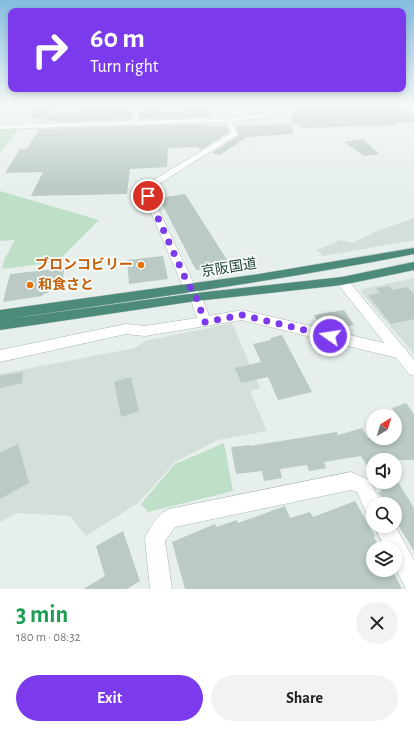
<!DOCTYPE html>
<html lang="en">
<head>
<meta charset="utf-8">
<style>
  :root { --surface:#fff; --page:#f2f2f2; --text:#202124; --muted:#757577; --accent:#7c3aed }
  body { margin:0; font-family:"Alegreya Sans","Noto Sans JP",sans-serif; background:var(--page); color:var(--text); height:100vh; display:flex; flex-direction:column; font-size:15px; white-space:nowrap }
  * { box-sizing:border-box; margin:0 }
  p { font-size:13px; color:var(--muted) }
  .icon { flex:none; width:22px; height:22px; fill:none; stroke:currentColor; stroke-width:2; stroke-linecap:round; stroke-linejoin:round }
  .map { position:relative; height:589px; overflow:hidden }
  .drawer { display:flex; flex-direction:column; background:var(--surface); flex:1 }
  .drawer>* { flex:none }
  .banner { position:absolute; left:8px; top:8px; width:398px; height:84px; border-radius:8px; box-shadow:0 2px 6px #0003; background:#7c3aed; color:#fff; overflow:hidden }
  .needle { width:26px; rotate:38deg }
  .fabs { position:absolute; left:366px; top:409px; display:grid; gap:8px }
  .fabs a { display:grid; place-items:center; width:36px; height:36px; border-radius:50%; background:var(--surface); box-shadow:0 2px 6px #0003; font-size:20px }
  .pin { position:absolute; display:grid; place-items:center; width:34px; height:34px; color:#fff; margin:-17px; border:2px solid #fff; border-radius:50%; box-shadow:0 1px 4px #0007 }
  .me { position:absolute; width:44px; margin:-22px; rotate:283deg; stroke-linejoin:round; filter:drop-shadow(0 0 3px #0008) }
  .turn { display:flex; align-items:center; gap:14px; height:84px; padding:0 16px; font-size:18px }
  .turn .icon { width:52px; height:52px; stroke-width:2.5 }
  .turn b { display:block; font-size:28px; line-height:34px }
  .round { display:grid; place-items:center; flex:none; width:42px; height:42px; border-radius:21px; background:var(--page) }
  .summary { display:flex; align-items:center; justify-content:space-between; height:68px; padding:0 16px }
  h1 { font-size:24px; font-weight:600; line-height:30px; color:#1e9e55 }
  .action { display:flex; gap:8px; margin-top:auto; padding:8px 16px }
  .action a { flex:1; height:46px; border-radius:24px; background:var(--accent); color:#fff; font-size:16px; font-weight:600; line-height:46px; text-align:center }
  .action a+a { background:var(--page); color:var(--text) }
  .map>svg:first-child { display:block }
  .built { fill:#d4dfda }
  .green { fill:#bfe0c8 }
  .building { fill:#bbcac4 }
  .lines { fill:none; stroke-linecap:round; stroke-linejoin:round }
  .minor-casing { stroke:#a8b8b2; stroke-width:1 }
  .tertiary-casing { stroke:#a8b8b2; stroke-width:1 }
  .trunk-casing { stroke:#c2cac8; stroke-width:1 }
  .minor { fill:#fff; fill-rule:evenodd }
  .tertiary { fill:#fff; fill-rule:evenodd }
  .trunk { fill:#4c8a7c; fill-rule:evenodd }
  .route { stroke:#7c3aed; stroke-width:7; stroke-dasharray:0 12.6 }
  .food-dot { fill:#e8710a; stroke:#f7fbf9; stroke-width:1.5 }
  .labels { text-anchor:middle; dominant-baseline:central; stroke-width:3.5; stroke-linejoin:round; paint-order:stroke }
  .food-label { font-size:14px; font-weight:bold; fill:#c56008; stroke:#f7fbf9; text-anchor:end }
  .street-label { font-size:14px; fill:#24423a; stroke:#f7fbf9 }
</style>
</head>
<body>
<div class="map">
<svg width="414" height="589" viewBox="0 0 414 589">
  <rect width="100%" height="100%" fill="#e6efeb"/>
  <path class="built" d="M 32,106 L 106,106 L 104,112 L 26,114 Z
    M 414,218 L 414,240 L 323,256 L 317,250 L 340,240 L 352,243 L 377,231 Z
    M 414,278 L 414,354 L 361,292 L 363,289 Z
    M 232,323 L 260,388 L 250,391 L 267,431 L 218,440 L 175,462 L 138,503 L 86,536 L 70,516 L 17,513 L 0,522 L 0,374 L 135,348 L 145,341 Z"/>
  <path class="green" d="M 0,129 L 19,129 L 0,153 Z
    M 0,191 L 99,220 L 57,262 L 2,269 L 4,260 L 15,240 L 0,241 Z
    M 224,443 L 233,491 L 148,512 L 141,504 L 175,464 Z"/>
  <path class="building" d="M 37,106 L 52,106 L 45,118 L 30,119 Z
    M 93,106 L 132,106 L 131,119 L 43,122 L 48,114 L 84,113 L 86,109 L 92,109 Z
    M 141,106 L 162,106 L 162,111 L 182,111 L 183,106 L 212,106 L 209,117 L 140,119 Z
    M 381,107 L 400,107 L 414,117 L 414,122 L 394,123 L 396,125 L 303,128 L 299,123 L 291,123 L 292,109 L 293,108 Z
    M 207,124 L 206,126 L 226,126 L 229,132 L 201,150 L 198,147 L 168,148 L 167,167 L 130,169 L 127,194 L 31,196 L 43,172 L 5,173 L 20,149 L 27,149 L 39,129 Z
    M 292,124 L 293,134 L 247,137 L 220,155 L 212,153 L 239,135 L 235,126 Z
    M 363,139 L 379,154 L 364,156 L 344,142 Z
    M 185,194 L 231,266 L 196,270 L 159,198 Z
    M 163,256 L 168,279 L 129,284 L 127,260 Z
    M 64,268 L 63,281 L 50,283 L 48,293 L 43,294 L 43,296 L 3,302 L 10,274 Z
    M 389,286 L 393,290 L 407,287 L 414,294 L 414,319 L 391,324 L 368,295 L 380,293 L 376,288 Z
    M 344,310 L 354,325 L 329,329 L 321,327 L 314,315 Z
    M 282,335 L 312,392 L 278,400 L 268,377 L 241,383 L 235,368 L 261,362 L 253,344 L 271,340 L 270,338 Z
    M 23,372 L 22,383 L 0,388 L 0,376 Z
    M 131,377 L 139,411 L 121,417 L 114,382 Z
    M 406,403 L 414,414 L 414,460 L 373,460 L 373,476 L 361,456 L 324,462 L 326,468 L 309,471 L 307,465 L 280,469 L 282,478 L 264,481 L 262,471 L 236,474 L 231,447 L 250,445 L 250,446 L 337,432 L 338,435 L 362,428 L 368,438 L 395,438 L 395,412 L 392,408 Z
    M 18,444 L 29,483 L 0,499 L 0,453 Z
    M 377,482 L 398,482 L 414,508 L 414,551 L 395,520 L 395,504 L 386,504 L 378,492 L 382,491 Z
    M 355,501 L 375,536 L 374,537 L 380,548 L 373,548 L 373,570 L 392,570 L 402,589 L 185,589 L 172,542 L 215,524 L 216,527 L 237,520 L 238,523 L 285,506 L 290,518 L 310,512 L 313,517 Z
    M 123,531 L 140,581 L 127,589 L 83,589 L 105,576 L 96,546 Z"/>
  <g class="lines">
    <defs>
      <path id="minor" d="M 134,106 L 140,106 L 138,123 L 135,125 L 132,123 Z
        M 409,106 L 414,106 L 414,111 L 412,110 Z
        M 226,119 L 230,119 L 238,134 L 237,135 L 154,187 L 152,196 L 193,282 L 202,297 L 209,316 L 242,310 L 401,347 L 406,349 L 408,353 L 406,357 L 401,359 L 242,320 L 145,336 L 126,334 L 0,362 L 0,350 L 126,324 L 145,326 L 197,318 L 190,297 L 181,282 L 144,196 L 144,190 L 147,184 L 231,133 L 225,120 Z
        M 351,472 L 369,480 L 382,504 L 373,504 L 373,514 L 366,512 L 357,492 L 351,490 L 175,527 L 165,541 L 172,589 L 150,589 L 145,538 C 150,527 158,514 169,509 Z
        M 374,526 L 395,526 L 414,560 L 414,589 L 406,589 L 395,567 L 395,548 L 385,548 Z"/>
      <path id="tertiary" d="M 286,106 L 295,106 L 266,117 L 228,122 L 0,129 L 0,125 L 228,118 L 265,113 Z
        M 342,277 L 346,278 L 414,360 L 414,376 L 409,374 L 338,284 L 336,281 L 338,278 Z"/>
      <path id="trunk" d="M 414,248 L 414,254 C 277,281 138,300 0,320 L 0,310 L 259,274 Z
        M 414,262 L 414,270 L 342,285 L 196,301 L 0,330 L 0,320 L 196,293 L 342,277 Z"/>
    </defs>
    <use href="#minor" class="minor-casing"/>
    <use href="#tertiary" class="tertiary-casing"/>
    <use href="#trunk" class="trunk-casing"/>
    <use href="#minor" class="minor"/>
    <use href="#tertiary" class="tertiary"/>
    <use href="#trunk" class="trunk"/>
  </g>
  <linearGradient id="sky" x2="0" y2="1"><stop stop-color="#84bce0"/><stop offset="0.56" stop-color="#f4f8f6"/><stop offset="1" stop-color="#f4f8f6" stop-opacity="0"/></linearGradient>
  <rect width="414" height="188" fill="url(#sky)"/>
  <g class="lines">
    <path class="route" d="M 148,196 L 187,282 L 196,297 L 205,322 L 242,315 L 330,336"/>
  </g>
  <g class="food-dot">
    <circle cx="141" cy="265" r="4"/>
    <circle cx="30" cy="285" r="4"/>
  </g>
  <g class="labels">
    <g class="food-label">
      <text x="133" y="265">ブロンコビリー</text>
      <text x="38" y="285" text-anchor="start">和食さと</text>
    </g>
    <g class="street-label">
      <text transform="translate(229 268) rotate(-9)">京阪国道</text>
    </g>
  </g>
</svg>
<div class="fabs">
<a><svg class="needle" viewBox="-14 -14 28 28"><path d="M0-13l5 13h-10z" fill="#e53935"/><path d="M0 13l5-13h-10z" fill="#757577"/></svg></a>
<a><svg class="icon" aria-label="sound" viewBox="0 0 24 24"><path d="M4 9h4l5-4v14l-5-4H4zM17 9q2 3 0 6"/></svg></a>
<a><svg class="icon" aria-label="search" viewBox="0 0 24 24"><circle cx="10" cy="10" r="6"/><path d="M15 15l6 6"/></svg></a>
<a><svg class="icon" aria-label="layers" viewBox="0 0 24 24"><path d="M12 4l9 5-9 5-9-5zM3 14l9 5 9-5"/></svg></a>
</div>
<div class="pin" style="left:148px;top:196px;background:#d93025"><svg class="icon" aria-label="arrive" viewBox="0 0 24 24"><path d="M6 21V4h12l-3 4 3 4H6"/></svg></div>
<svg class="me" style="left:330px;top:336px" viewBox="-20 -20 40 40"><circle r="17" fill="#7c3aed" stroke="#fff" stroke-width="3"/><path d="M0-11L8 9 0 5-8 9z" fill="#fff"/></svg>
<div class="banner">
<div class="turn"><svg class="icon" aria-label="right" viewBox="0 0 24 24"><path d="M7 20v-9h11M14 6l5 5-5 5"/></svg><div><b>60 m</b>Turn right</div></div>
</div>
</div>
<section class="drawer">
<div class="summary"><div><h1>3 min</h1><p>180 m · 08:32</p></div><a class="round"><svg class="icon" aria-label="close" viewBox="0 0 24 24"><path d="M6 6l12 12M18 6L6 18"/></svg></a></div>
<div class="action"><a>Exit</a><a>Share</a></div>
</section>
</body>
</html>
